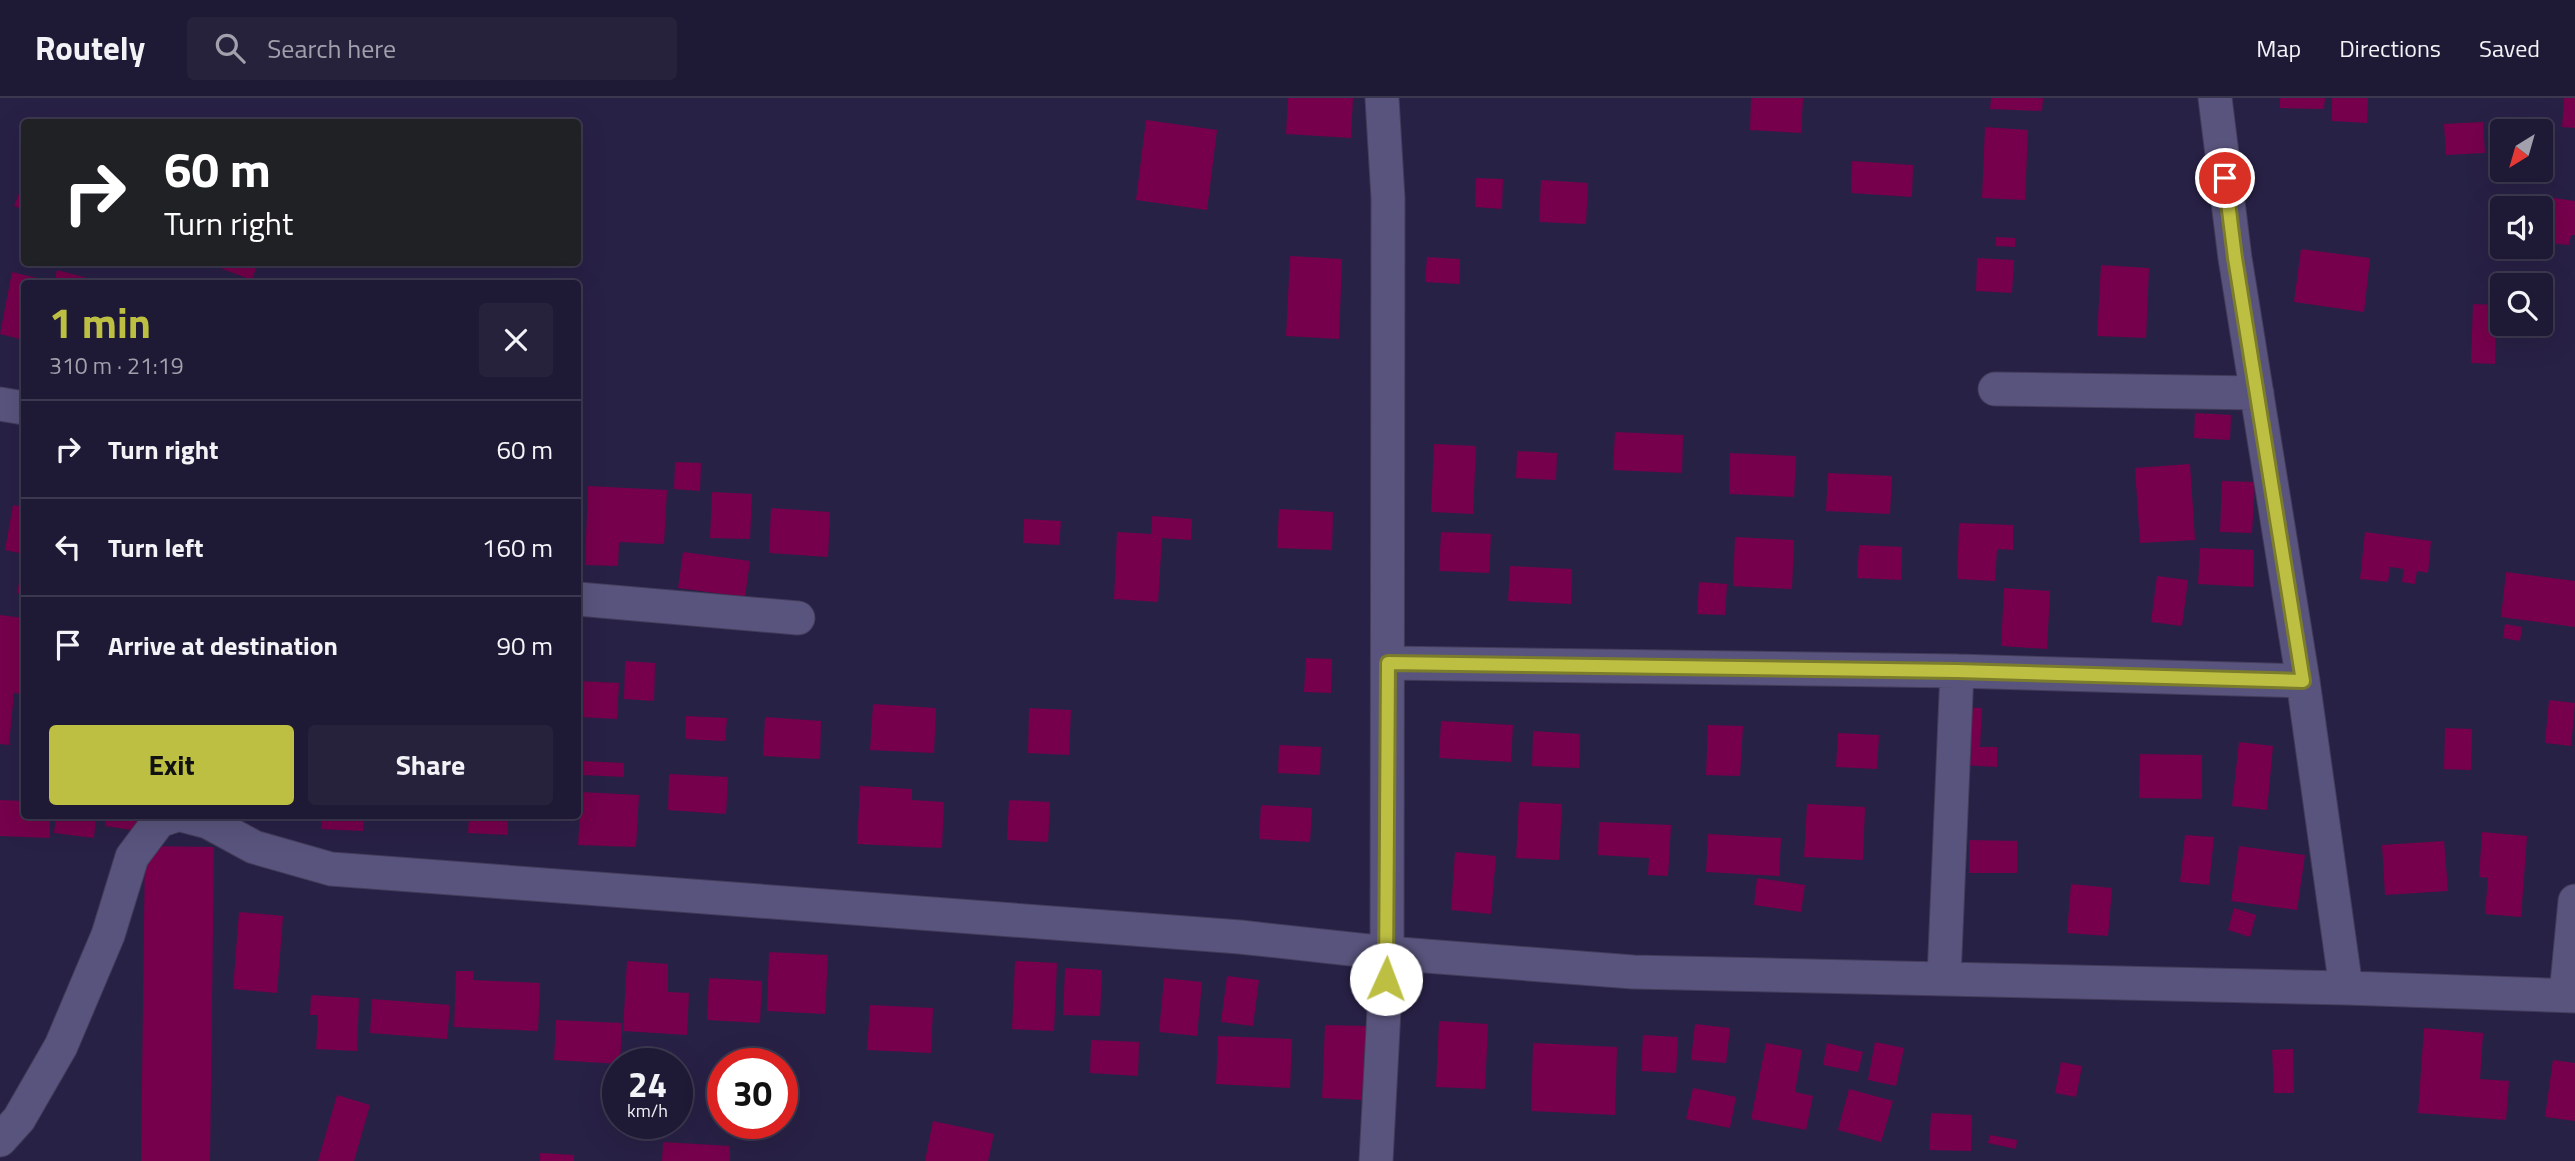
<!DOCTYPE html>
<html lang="en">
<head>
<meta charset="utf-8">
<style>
  :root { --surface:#1e1934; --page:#26223c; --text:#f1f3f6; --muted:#a1a0ac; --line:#3c384f; --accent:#bdbf43 }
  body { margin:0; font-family:"Titillium Web",sans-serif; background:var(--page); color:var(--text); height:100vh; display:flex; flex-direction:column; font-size:26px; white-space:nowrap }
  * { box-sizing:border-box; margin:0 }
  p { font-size:23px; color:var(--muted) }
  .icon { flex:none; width:38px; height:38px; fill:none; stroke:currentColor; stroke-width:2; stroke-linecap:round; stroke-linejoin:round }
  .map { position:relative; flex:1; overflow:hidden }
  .details { position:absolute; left:21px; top:182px; width:560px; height:539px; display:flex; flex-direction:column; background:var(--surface); border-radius:7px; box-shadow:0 7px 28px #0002,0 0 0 2px var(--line) }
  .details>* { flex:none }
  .guide { position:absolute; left:21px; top:21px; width:560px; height:147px; border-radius:7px; box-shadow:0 7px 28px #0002,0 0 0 2px var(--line); background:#202124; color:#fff; overflow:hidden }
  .needle { width:46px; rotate:217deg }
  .tools { position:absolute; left:2490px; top:21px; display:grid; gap:14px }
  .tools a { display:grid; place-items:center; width:63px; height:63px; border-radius:7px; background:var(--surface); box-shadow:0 7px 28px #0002,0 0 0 2px var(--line); font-size:35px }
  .speed { position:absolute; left:602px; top:950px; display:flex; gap:14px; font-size:35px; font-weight:700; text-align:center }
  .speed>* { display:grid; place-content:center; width:91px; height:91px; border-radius:50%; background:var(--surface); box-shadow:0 7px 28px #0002,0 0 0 2px var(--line); line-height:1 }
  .speed small { font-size:18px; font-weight:400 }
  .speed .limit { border:10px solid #d22; background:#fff; color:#111 }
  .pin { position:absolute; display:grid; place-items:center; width:60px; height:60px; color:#fff; margin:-30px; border:4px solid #fff; border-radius:50%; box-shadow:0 2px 7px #0007 }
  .me { position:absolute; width:77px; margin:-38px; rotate:2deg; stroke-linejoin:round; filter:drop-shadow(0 0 5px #0008) }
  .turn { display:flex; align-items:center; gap:24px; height:147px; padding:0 28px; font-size:32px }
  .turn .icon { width:91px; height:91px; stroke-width:2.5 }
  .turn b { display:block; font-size:49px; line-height:60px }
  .round { display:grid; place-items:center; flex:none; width:74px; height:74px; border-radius:7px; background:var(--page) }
  .headline { display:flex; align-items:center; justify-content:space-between; height:119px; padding:0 28px }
  h1 { font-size:42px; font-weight:700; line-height:52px; color:var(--accent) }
  .cta { display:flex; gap:14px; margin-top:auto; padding:14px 28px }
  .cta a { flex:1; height:80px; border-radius:7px; background:var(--accent); color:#111; font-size:28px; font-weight:700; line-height:80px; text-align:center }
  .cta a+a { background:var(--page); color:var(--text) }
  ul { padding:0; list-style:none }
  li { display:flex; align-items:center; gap:21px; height:98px; padding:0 28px; border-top:2px solid var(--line) }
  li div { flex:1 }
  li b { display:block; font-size:26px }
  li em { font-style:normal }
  header { display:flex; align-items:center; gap:42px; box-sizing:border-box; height:98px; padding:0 35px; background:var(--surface); border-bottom:2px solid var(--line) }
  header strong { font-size:33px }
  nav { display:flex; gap:38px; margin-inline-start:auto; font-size:24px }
  .search { width:490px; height:63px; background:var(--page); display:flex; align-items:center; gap:18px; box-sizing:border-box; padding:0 24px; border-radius:7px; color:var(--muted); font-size:26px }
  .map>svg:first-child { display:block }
  .building { fill:#76004c }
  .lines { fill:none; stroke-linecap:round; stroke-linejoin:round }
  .minor-casing { stroke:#433c5a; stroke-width:35 }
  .minor { stroke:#59547d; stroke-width:33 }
  .route-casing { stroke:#7b7c2c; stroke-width:18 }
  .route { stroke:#bdbf43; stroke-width:12 }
</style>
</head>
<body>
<header>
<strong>Routely</strong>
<div class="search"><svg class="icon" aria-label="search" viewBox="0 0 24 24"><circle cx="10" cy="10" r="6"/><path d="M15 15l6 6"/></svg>Search here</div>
<nav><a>Map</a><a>Directions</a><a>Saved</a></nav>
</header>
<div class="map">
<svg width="2575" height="1063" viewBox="0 0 2575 1063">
  <rect width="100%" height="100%" fill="#282146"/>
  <path class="building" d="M 1288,0 L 1353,0 L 1351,40 L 1286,36 Z
    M 1751,0 L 1803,0 L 1801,35 L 1750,32 Z
    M 1991,0 L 2043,0 L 2042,13 L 1990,11 Z
    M 2280,0 L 2325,0 L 2324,11 L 2280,10 Z
    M 2332,0 L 2368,0 L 2367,25 L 2332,23 Z
    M 2564,0 L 2575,0 L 2575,30 L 2562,29 Z
    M 1146,22 L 1217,32 L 1207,112 L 1136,102 Z
    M 2483,24 L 2485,55 L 2446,57 L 2444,26 Z
    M 1985,29 L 2028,32 L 2025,102 L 1982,100 Z
    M 1852,63 L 1913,67 L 1912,99 L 1851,95 Z
    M 1476,80 L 1503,81 L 1502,111 L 1475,109 Z
    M 1541,82 L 1588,85 L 1586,126 L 1539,124 Z
    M 24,83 L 24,112 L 14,108 Z
    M 2554,100 L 2575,103 L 2575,137 L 2571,137 L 2569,147 L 2550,145 Z
    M 1996,139 L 2015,140 L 2015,149 L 1996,148 Z
    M 2301,151 L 2370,160 L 2364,214 L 2294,204 Z
    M 1290,158 L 1342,161 L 1339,241 L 1286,238 Z
    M 1427,159 L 1460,161 L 1459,186 L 1425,184 Z
    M 1977,160 L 2014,162 L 2012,195 L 1976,193 Z
    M 204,164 L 258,164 L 252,182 Z
    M 2101,167 L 2149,170 L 2146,240 L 2097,238 Z
    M 57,172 L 110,186 L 24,186 L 24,242 L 0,236 L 12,174 L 54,184 Z
    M 2473,206 L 2496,207 L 2495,266 L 2471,265 Z
    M 2195,315 L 2231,317 L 2230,342 L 2194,340 Z
    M 1615,334 L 1683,337 L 1682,375 L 1613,372 Z
    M 1434,346 L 1476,348 L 1473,416 L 1431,414 Z
    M 1517,353 L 1557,355 L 1556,382 L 1516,380 Z
    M 1730,355 L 1796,358 L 1794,399 L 1729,396 Z
    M 675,364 L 701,365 L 700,393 L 674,391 Z
    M 2190,366 L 2195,442 L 2140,445 L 2135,370 Z
    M 1828,375 L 1892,378 L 1890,416 L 1826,413 Z
    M 2222,383 L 2255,384 L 2252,435 L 2220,434 Z
    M 588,388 L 667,392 L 664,446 L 619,444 L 618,468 L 585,467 Z
    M 712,394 L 752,396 L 750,441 L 710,440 Z
    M 13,407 L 24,409 L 24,456 L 5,452 Z
    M 771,410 L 830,414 L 828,459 L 769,455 Z
    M 1279,411 L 1333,414 L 1332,452 L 1277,450 Z
    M 1152,418 L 1192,421 L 1191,442 L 1162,440 L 1158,504 L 1114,501 L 1117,434 L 1151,436 Z
    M 1024,421 L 1061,423 L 1059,447 L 1023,445 Z
    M 1959,425 L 2013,427 L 2013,452 L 1997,451 L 1995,483 L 1957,481 Z
    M 1441,434 L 1491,436 L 1489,475 L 1439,473 Z
    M 2365,434 L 2431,443 L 2428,475 L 2417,473 L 2415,486 L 2402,484 L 2404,471 L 2390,469 L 2388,484 L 2360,481 Z
    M 1735,439 L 1794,442 L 1792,491 L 1733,488 Z
    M 1859,447 L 1902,449 L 1901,482 L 1857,480 Z
    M 2200,450 L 2254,452 L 2253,489 L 2198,486 Z
    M 683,454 L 750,463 L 745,499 L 678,490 Z
    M 23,464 L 24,464 L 24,497 L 17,495 Z
    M 1510,468 L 1572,471 L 1571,506 L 1508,503 Z
    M 2506,474 L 2575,483 L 2575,529 L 2501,519 Z
    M 2157,478 L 2188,482 L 2182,528 L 2151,524 Z
    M 1699,484 L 1727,486 L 1725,517 L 1697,516 Z
    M 2004,490 L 2050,493 L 2047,551 L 2001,548 Z
    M 0,517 L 24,520 L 24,596 L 14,595 L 9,647 L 0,646 Z
    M 2505,526 L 2522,529 L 2520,543 L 2503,540 Z
    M 1306,560 L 1332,561 L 1331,595 L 1304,594 Z
    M 625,563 L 655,565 L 654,603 L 624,601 Z
    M 578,583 L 619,585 L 617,621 L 578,619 Z
    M 2549,602 L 2575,605 L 2571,648 L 2545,645 Z
    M 873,606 L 936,610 L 934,655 L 870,652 Z
    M 1963,609 L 1982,610 L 1980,649 L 1997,649 L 1997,669 L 1961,667 Z
    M 1029,610 L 1071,612 L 1069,657 L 1028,655 Z
    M 686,618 L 727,620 L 725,643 L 685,641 Z
    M 765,619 L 821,623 L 820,661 L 763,658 Z
    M 1441,623 L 1513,627 L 1511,664 L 1439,660 Z
    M 1708,627 L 1743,628 L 1740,678 L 1706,677 Z
    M 2445,630 L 2472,631 L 2471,672 L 2444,671 Z
    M 1533,633 L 1580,636 L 1579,670 L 1532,668 Z
    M 1838,635 L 1879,637 L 1877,671 L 1836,669 Z
    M 2239,644 L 2273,648 L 2267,712 L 2232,708 Z
    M 1279,647 L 1321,649 L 1320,677 L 1278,675 Z
    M 2140,656 L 2202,657 L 2202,701 L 2139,700 Z
    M 582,663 L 624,665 L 624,679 L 581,677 Z
    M 669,676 L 728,679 L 726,716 L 668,712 Z
    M 860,688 L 912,691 L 912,702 L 944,704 L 942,750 L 857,746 Z
    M 581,694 L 639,697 L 636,749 L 578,747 Z
    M 0,702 L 24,703 L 24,718 L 50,718 L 50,740 L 0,738 Z
    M 1009,702 L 1050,704 L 1048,744 L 1007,742 Z
    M 1519,704 L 1562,706 L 1559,762 L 1516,760 Z
    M 1807,706 L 1865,709 L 1863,762 L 1804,759 Z
    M 1261,707 L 1312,710 L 1310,744 L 1259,741 Z
    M 56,718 L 96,718 L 94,740 L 54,735 Z
    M 106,718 L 140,718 L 138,733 L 105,728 Z
    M 322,718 L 364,718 L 363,733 L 321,731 Z
    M 469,718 L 539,718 L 539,722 L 508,721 L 508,737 L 468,735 Z
    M 1599,724 L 1671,727 L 1668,778 L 1648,777 L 1649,760 L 1598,757 Z
    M 2482,734 L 2527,738 L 2521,819 L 2485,816 L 2488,780 L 2479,779 Z
    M 1708,736 L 1781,740 L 1779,778 L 1706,774 Z
    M 2185,737 L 2214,739 L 2209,787 L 2180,784 Z
    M 1969,742 L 2017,743 L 2017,775 L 1969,775 Z
    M 2444,743 L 2448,793 L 2385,797 L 2382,747 Z
    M 145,748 L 214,749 L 210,1063 L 141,1063 Z
    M 2239,748 L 2305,757 L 2297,812 L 2231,803 Z
    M 1455,754 L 1496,758 L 1491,816 L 1451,812 Z
    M 1757,780 L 1805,787 L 1801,814 L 1754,807 Z
    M 2071,786 L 2112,790 L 2108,838 L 2067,835 Z
    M 2234,810 L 2256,817 L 2250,839 L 2228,832 Z
    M 239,814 L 283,818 L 277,895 L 233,891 Z
    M 769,854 L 828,857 L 825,916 L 767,913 Z
    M 627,863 L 668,866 L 668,894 L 689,895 L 687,937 L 623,933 Z
    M 1015,863 L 1057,865 L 1054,933 L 1012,931 Z
    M 1065,870 L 1102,872 L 1100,918 L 1063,917 Z
    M 456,873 L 474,873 L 473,882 L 540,885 L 538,933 L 454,929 Z
    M 1227,878 L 1259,882 L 1253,928 L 1221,924 Z
    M 709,880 L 762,883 L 760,925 L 707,922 Z
    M 1164,880 L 1202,884 L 1197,938 L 1159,934 Z
    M 311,897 L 359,900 L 357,953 L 316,951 L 318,917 L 310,917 Z
    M 372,901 L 450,907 L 447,941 L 370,935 Z
    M 870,907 L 933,910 L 931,955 L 867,952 Z
    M 556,922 L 622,925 L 620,966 L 554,962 Z
    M 1439,923 L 1488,926 L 1485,991 L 1436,989 Z
    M 1695,926 L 1730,930 L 1726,965 L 1691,962 Z
    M 1325,927 L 1367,928 L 1364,1002 L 1322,1000 Z
    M 2424,930 L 2483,935 L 2480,981 L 2509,983 L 2506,1022 L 2418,1015 Z
    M 1643,937 L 1678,939 L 1676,975 L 1641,973 Z
    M 1218,938 L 1292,941 L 1290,990 L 1216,986 Z
    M 1091,942 L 1139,944 L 1138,978 L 1090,975 Z
    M 1875,944 L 1904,950 L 1896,988 L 1868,982 Z
    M 1533,945 L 1617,949 L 1615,1017 L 1531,1013 Z
    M 1766,945 L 1802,952 L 1795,994 L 1813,998 L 1806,1032 L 1751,1021 Z
    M 1827,945 L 1863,954 L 1858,974 L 1823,967 Z
    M 2293,951 L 2294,995 L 2274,995 L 2272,952 Z
    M 2553,962 L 2575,965 L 2575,1023 L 2545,1019 Z
    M 2061,964 L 2082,968 L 2076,999 L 2055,995 Z
    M 1693,990 L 1736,999 L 1730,1030 L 1686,1021 Z
    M 1849,991 L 1893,1003 L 1881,1044 L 1838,1032 Z
    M 337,997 L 370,1007 L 354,1063 L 318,1063 Z
    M 1931,1015 L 1972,1017 L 1971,1053 L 1929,1052 Z
    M 933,1023 L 994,1036 L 988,1063 L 925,1063 Z
    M 1990,1037 L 2017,1042 L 2016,1051 L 1988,1045 Z
    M 663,1044 L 730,1048 L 730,1063 L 662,1063 Z
    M 540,1055 L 574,1057 L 574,1063 L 540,1063 Z"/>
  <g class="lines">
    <defs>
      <path id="minor" d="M 2215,0 L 2235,160 L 2303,583 L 2346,890
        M 1995,291 L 2257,295
        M 0,306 L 24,310
        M 578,501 L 798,520
        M 1388,565 L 1957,573 L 2303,583
        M 185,718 L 208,724 L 254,749 L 331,771 L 1240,839 L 1387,855 L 1633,874 L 2346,890 L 2575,898
        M 1944,880 L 1957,573
        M 2566,897 L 2575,803
        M 0,1042 L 19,1021 L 61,948 L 108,837 L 132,759 L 159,723 L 174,718
        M 1376,1063 L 1387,855 L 1388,100 L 1382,0"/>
    </defs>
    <use href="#minor" class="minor-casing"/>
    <use href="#minor" class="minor"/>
  </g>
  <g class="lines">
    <defs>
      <path id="route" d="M 1386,881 L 1388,565 L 1957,573 L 2303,583 L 2235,160 L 2225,80"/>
    </defs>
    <use href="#route" class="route-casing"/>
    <use href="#route" class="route"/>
  </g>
</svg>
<div class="tools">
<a><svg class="needle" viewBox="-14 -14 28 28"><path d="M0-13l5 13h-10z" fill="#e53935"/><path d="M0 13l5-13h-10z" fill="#a1a0ac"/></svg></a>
<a><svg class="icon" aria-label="sound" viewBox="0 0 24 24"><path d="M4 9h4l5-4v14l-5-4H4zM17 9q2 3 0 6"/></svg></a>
<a><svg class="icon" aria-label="search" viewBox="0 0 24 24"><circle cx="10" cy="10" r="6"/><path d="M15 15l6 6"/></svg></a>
</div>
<div class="speed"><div>24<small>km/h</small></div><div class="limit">30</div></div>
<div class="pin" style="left:2225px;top:80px;background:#d93025"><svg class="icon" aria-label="arrive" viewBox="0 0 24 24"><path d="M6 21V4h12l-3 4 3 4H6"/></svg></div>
<svg class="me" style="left:1386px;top:881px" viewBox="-20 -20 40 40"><circle r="19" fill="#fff"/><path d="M0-13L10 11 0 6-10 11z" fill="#bdbf43"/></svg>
<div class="guide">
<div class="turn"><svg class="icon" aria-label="right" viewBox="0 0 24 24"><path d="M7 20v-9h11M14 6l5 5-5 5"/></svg><div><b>60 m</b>Turn right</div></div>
</div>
<section class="details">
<div class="headline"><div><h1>1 min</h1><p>310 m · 21:19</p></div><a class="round"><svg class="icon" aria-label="close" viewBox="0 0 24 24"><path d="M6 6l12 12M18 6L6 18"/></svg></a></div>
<ul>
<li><svg class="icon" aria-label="right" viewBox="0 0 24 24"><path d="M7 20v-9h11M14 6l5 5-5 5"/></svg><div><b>Turn right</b></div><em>60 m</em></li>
<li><svg class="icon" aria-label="left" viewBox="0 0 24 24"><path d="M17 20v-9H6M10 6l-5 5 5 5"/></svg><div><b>Turn left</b></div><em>160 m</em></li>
<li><svg class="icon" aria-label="arrive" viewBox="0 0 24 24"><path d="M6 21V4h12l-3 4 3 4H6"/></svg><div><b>Arrive at destination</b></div><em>90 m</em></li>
</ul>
<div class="cta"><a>Exit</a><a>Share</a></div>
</section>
</div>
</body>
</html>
